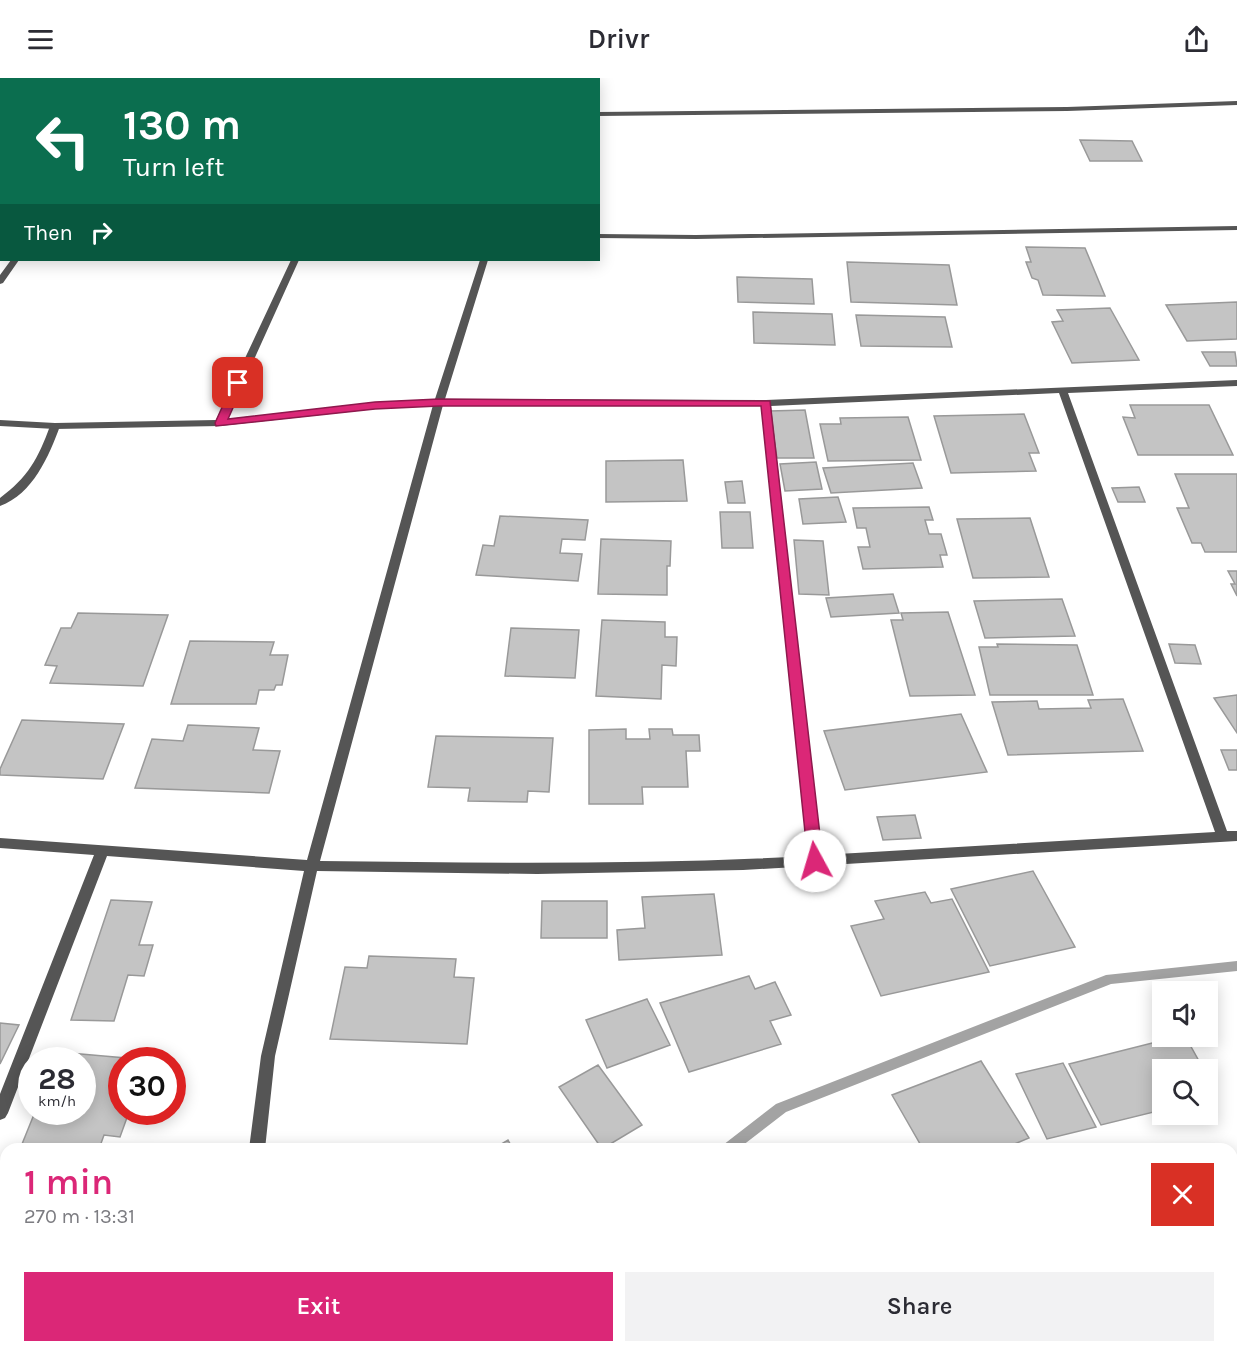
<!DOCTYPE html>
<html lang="en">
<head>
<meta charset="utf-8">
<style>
  :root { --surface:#fff; --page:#f2f2f3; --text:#2b2b33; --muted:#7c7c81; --accent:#db2777 }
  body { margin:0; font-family:Karla,sans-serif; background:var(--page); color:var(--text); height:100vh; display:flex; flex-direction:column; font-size:22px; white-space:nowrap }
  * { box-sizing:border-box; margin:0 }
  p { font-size:20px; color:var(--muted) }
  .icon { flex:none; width:33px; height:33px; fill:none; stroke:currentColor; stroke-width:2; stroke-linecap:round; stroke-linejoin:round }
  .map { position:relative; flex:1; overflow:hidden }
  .panel { position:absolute; left:0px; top:1065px; width:1238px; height:210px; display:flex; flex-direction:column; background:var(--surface); border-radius:18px 18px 0 0; box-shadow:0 3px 15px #0003 }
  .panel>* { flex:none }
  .top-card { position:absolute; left:0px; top:0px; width:600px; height:183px; box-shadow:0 3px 15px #0003; background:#0b6e4f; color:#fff; overflow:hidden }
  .fabs { position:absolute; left:1152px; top:903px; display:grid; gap:12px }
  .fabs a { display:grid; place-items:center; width:66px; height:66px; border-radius:0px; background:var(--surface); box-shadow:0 3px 15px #0003; font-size:30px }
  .speed { position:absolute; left:18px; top:969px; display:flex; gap:12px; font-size:30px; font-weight:700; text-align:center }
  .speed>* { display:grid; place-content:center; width:78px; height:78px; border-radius:50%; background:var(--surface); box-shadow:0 3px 15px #0003; line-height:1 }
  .speed small { font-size:15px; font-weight:400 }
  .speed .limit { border:9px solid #d22; background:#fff; color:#111 }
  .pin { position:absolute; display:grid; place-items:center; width:51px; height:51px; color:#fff; margin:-26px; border-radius:12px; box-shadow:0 3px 9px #0006 }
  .me { position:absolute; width:66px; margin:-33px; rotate:354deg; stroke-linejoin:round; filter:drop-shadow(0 0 4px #0008) }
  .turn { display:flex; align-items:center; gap:21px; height:126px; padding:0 24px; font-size:27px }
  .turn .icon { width:78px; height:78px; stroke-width:2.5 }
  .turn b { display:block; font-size:42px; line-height:51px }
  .then { display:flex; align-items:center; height:57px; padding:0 24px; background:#0003; gap:12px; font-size:22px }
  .round { display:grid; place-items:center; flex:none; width:63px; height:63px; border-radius:0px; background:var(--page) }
  .overview { display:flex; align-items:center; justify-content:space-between; height:102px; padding:0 24px }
  h1 { font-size:36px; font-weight:600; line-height:45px; color:var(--accent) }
  .primary-button { display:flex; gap:12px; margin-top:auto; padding:12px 24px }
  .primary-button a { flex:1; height:69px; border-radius:0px; background:var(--accent); color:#fff; font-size:24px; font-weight:600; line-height:69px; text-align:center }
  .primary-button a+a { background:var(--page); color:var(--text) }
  header { display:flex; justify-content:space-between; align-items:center; height:78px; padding:0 24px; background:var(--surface); font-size:27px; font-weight:600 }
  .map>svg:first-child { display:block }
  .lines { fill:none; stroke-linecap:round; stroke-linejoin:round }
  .stream { fill:#a3a3a3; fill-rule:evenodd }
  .building { fill:#c4c4c4; stroke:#999; stroke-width:1.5 }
  .service { fill:#555; fill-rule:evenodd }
  .minor { fill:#555; fill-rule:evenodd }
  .route { fill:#db2777; stroke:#8e194d; stroke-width:1.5 }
</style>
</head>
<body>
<header><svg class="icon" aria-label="menu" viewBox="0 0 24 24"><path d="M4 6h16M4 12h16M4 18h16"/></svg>Drivr<svg class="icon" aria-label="share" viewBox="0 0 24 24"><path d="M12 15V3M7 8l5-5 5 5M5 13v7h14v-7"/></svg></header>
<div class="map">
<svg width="1237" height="1275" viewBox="0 0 1237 1275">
  <rect width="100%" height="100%" fill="#fff"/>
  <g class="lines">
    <path class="stream" d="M 1237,883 L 1237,893 L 1111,906 L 786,1034 L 738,1071 L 721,1071 L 723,1067 L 776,1026 L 1106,897 Z
      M 459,1269 L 478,1269 L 475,1275 L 456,1275 Z"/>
  </g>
  <path class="building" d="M 186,0 L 242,0 L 185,2 Z
    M 1080,62 L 1132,63 L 1142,83 L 1090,83 Z
    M 1026,169 L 1085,170 L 1105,218 L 1043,217 L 1038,202 L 1032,200 L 1026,184 L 1031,184 Z
    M 847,184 L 949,187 L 957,227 L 851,224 Z
    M 737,199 L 812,201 L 814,226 L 738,224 Z
    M 1237,224 L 1237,261 L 1187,263 L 1166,227 Z
    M 1110,230 L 1139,282 L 1072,285 L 1052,244 L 1063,243 L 1057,232 Z
    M 753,234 L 832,236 L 835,267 L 754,265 Z
    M 856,237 L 945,239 L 952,269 L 861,268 Z
    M 1202,274 L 1235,274 L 1237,288 L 1210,288 Z
    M 1130,327 L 1209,327 L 1233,377 L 1138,377 L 1123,339 L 1135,340 Z
    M 805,332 L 814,380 L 777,380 L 770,333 Z
    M 1024,336 L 1039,375 L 1029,375 L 1036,393 L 951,395 L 934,338 Z
    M 908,339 L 921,382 L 828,383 L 820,346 L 841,346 L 840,340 Z
    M 683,382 L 687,423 L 606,424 L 606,383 Z
    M 816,384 L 822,411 L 785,413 L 780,386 Z
    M 913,385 L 922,410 L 831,415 L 823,390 Z
    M 1175,396 L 1237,396 L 1237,474 L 1205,474 L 1201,465 L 1192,465 L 1177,430 L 1189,430 Z
    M 742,403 L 745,425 L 728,425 L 725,404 Z
    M 1139,409 L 1145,424 L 1118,424 L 1112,410 Z
    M 838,419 L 846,444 L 803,446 L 799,421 Z
    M 929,429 L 933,442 L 925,442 L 929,456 L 941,456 L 947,477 L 940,477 L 943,489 L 863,491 L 858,469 L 870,469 L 866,450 L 857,450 L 853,430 Z
    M 720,434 L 750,434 L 753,470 L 722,470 Z
    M 500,438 L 588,442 L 585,462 L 562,461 L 560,475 L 582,476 L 578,503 L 476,497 L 483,467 L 494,468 Z
    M 1030,440 L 1049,499 L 973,500 L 957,441 Z
    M 601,461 L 671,463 L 670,488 L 667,488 L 667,517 L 598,516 Z
    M 794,462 L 823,463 L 829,517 L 799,516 Z
    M 1228,493 L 1237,493 L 1237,518 L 1231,506 L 1235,506 Z
    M 893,516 L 899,535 L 831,539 L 826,520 Z
    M 1062,521 L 1075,558 L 985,560 L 974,523 Z
    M 948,534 L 975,617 L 910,618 L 891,542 L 903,542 L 901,535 Z
    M 78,535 L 168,537 L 143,608 L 50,605 L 57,588 L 45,587 L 61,550 L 71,550 Z
    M 602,542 L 665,544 L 665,559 L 677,559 L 676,588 L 662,587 L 661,621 L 596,618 Z
    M 511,550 L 579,552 L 575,600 L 505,598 Z
    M 190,563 L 274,564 L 270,577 L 288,577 L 282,607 L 276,607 L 274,612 L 259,612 L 256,626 L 171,626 Z
    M 997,566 L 1077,567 L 1093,617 L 990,617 L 979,569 L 998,569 Z
    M 1169,566 L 1195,567 L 1201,586 L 1175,585 Z
    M 1237,617 L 1237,655 L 1214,620 Z
    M 1123,621 L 1143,673 L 1008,677 L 992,624 L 1037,623 L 1039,631 L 1091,630 L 1088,622 Z
    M 961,636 L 987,694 L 845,712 L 824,653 Z
    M 22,642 L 124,646 L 103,701 L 0,697 L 0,691 Z
    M 188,647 L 259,650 L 253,672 L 280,673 L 269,715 L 135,710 L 152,661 L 183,663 Z
    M 626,651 L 626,661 L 650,661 L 649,651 L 672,651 L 673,657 L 699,657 L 700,673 L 686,673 L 688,709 L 642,709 L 643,726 L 589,726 L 589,652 Z
    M 436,658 L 553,660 L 549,714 L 528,713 L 527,724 L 468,723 L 470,710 L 428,709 Z
    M 1221,672 L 1237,672 L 1237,692 L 1229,692 Z
    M 915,737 L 921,760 L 883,762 L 877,739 Z
    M 1033,793 L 1075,869 L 990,888 L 951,811 Z
    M 925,814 L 931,825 L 952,821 L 989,894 L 881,918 L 851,848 L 884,841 L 875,823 Z
    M 714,816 L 722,877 L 619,882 L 617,852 L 645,850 L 642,819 Z
    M 111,822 L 152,824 L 139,867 L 153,867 L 144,898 L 128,897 L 114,943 L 71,942 Z
    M 542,823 L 607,823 L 607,860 L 541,860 Z
    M 369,878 L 456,881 L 454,899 L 474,900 L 467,966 L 330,961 L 345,889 L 367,890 Z
    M 749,898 L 755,911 L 775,904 L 791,937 L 770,943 L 781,966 L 689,994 L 660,925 Z
    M 647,921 L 670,967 L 607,990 L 586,942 Z
    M 0,945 L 19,947 L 0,986 Z
    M 1180,958 L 1185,958 L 1204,992 L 1162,992 L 1162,1032 L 1101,1047 L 1069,986 Z
    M 58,974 L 138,981 L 122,982 L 122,1034 L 129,1034 L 120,1059 L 104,1057 L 99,1071 L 20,1071 L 35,1034 L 82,1034 L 82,982 L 55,982 Z
    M 981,983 L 1029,1060 L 1012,1067 L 1014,1071 L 923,1071 L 892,1017 Z
    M 1063,985 L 1096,1049 L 1047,1061 L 1016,996 Z
    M 598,987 L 642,1047 L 602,1071 L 559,1009 Z
    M 508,1062 L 513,1071 L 493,1071 Z
    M 0,1135 L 6,1135 L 6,1174 L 0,1173 Z
    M 1232,1189 L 1237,1196 L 1237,1228 L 1232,1231 Z
    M 0,1191 L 6,1191 L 6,1219 L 0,1235 Z
    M 1232,1263 L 1237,1271 L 1237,1275 L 1197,1275 L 1208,1269 L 1232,1269 Z
    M 6,1267 L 6,1269 L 51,1269 L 48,1275 L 3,1275 Z
    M 164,1269 L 173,1269 L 175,1275 L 151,1275 Z
    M 578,1269 L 680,1269 L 683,1275 L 564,1275 Z
    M 696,1269 L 835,1269 L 821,1275 L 699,1275 Z"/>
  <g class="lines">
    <path class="service" d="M 55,345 L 60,348 C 49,378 33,416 0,428 L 0,420 C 28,399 38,381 50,348 Z"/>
    <path class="minor" d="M 145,0 L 153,0 L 145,2 Z
      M 382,0 L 390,0 L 390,2 L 382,2 Z
      M 519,0 L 527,0 L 527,2 L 519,2 Z
      M 1237,23 L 1237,27 L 1067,33 L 598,38 L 598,34 L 1067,29 Z
      M 1237,148 L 1237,152 L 696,161 L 598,160 L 598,156 L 696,157 Z
      M 11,182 L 19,182 L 3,205 L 0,206 L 0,197 Z
      M 291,182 L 299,182 L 227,341 L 375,325 L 435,321 L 480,182 L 488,182 L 445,321 L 766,322 L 1237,302 L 1237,308 L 1068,315 L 1227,753 L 1237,753 L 1237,763 L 743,792 L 537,796 L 317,793 L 275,978 L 265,1071 L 249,1071 L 261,978 L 304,793 L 107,778 L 8,1035 L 5,1040 L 0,1042 L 0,1016 L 94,777 L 0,770 L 0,760 L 307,782 L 433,327 L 375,331 L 220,348 L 55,351 L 0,348 L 0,342 L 55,345 L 216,342 ZM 1059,315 L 1215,754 L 821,777 L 771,328 ZM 443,327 L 762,328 L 808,778 C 645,787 483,785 320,783 Z
      M 1237,1166 L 1237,1183 L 1232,1185 L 1232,1168 Z
      M 1036,1269 L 1061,1269 L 1059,1275 L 1034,1275 Z
      M 1111,1269 L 1129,1269 L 1131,1275 L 1113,1275 Z"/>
  </g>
  <path class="route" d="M 238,302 L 244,305 L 228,341 L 375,324 L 439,321 L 770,323 L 823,783 L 821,787 L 810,787 L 808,783 L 761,328 L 439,328 L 375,331 L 216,348 L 215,345 L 233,305 Z"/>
</svg>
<div class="fabs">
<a><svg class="icon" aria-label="sound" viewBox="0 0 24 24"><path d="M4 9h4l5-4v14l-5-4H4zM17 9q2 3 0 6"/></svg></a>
<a><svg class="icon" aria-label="search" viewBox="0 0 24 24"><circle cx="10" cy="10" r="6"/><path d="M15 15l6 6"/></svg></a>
</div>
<div class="speed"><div>28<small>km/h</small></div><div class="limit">30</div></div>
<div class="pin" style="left:238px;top:305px;background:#d93025"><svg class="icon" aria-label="arrive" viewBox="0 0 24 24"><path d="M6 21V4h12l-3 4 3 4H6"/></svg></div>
<svg class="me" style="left:815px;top:783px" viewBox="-20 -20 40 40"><circle r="19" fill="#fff"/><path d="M0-13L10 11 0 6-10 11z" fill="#db2777"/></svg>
<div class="top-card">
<div class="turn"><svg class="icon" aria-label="left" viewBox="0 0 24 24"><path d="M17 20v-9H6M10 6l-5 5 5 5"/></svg><div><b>130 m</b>Turn left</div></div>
<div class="then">Then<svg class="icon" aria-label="right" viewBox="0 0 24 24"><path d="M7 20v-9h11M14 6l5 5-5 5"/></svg></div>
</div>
<section class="panel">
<div class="overview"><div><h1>1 min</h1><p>270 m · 13:31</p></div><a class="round" style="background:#d93025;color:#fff"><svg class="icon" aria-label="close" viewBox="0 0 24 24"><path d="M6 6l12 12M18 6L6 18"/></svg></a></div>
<div class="primary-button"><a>Exit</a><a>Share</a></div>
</section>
</div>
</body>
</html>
